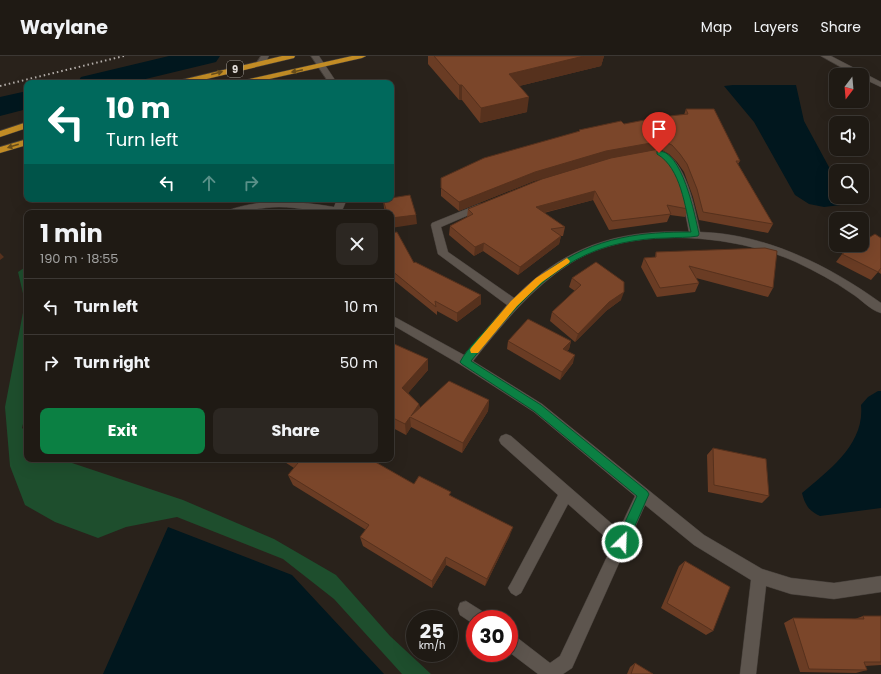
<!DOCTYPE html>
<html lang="en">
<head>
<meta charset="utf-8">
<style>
  :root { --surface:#1f1a14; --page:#2c2722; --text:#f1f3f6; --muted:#a1a1a0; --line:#3c3834; --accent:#0b8043 }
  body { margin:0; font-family:Poppins,sans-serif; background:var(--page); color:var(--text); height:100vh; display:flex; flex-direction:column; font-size:15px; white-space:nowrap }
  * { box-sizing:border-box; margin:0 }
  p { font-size:13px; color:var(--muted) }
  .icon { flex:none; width:22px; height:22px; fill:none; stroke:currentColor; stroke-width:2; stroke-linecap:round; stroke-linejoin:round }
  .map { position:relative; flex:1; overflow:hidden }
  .drawer { position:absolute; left:24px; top:154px; width:370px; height:252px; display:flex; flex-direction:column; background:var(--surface); border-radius:8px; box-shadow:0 4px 16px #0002,0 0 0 1px var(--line) }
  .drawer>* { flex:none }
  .banner { position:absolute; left:24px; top:24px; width:370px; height:122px; border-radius:8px; box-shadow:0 4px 16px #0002,0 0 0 1px var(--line); background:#00695c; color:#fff; overflow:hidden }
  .needle { width:26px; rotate:196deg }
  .controls { position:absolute; left:829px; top:12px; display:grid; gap:8px }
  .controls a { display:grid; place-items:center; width:40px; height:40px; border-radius:8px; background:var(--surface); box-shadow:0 4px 16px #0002,0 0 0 1px var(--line); font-size:20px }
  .speed { position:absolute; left:406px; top:554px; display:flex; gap:8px; font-size:20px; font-weight:700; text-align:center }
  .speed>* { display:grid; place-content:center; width:52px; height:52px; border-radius:50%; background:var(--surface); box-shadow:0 4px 16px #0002,0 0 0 1px var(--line); line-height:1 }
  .speed small { font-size:10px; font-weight:400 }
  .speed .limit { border:6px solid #d22; background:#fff; color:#111 }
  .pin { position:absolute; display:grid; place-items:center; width:34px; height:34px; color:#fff; margin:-41px -17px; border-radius:50% 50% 50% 0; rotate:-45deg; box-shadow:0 0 4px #0007 }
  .pin .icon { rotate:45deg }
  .me { position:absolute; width:44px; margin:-22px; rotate:24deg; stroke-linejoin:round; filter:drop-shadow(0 0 3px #0008) }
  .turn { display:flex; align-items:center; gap:14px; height:84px; padding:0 16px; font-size:18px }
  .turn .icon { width:52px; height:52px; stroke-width:2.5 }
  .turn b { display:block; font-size:28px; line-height:34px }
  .lanes { display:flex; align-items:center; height:38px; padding:0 16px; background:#0003; justify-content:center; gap:20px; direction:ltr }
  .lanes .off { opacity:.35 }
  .round { display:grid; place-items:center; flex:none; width:42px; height:42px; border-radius:8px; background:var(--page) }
  .headline { display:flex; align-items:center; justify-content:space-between; height:68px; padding:0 16px }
  h1 { font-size:24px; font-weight:700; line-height:30px }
  .primary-button { display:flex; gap:8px; margin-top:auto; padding:8px 16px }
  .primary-button a { flex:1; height:46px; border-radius:8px; background:var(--accent); color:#fff; font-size:16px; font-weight:700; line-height:46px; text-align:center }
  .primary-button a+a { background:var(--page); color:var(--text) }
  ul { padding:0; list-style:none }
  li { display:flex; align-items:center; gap:12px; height:56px; padding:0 16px; border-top:1px solid var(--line) }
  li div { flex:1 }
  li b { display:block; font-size:15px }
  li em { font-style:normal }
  header { display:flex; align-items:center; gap:24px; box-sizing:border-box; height:56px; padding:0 20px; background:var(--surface); border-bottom:1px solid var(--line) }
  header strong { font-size:19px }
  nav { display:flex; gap:22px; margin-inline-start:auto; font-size:14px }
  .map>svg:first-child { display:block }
  .green { fill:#1e4e2d }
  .water { fill:#01171e }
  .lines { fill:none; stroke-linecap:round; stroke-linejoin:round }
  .river { fill:#01171e; fill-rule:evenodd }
  .minor-casing { stroke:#443e39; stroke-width:1 }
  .highway-casing { stroke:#443e39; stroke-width:1 }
  .minor { fill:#5d554e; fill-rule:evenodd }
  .highway { fill:#c28c25; fill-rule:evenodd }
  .rail { stroke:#b6b0ac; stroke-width:2; stroke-dasharray:1.5 3; stroke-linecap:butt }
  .wall { fill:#6a3c24 }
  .shaded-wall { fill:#56311d }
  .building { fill:#7b462a; stroke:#56311d }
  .oneway { fill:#684d1b }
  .route { fill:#0b8043; stroke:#07532c }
  .slow { fill:#f59e0b }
  .labels { text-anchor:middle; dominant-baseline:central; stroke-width:4; stroke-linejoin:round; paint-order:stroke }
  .shield { fill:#1f1912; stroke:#a8a39e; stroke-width:1 }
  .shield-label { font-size:10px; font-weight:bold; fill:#e3deda }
</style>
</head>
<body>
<header>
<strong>Waylane</strong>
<nav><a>Map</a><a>Layers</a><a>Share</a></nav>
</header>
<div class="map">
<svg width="881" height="618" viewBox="0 0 881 618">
  <rect width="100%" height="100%" fill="#29221b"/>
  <path class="green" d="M 27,210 L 27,351 L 22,372 L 27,376 L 27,403 L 60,403 L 183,444 L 274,483 L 336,519 L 390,580 L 431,618 L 402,618 L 334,543 L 283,503 L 177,461 L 126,471 L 98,482 L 55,466 L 25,449 L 10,410 L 5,351 L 25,246 L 18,216 Z"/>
  <path class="water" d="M 733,29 L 796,29 L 804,65 L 836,124 L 836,141 L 847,141 L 849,148 L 824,151 L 809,148 L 795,139 L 754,66 L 724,30 Z
    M 878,335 L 881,335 L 881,452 L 820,460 C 809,455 805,449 802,437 C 829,414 865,388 861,349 L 868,341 Z
    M 168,471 L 292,519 L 384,618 L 103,618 Z"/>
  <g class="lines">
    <path class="river" d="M 169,0 L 220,0 L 216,6 L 129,27 L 77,27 L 81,21 Z
      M 27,35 L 27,53 L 0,60 L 0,41 Z"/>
    <defs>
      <path id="minor" d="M 261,0 L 269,0 L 264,8 L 261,8 L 257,6 Z
        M 311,0 L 319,0 L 337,27 L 329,27 Z
        M 821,0 L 831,0 L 881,26 L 881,31 L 862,22 L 862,19 L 855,19 Z
        M 659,94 C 686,101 695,153 700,176 C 766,178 828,209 881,247 L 881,257 C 870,254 861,243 851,237 C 834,225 815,215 796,206 C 733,178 631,169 571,207 C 531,232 502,269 473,305 L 542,348 L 704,479 L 762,513 L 791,522 L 834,527 L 881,520 L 881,536 L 834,543 L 791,538 L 766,530 L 756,618 L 740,618 L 751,524 L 694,489 L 645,449 L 572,612 L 563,618 L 538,618 L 509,596 L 509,578 L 515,580 L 550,607 L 560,600 L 613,488 L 568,448 L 521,537 L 516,540 L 511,537 L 508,532 L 511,527 L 558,439 L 501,388 L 499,384 L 501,380 L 506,378 L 511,380 L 619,474 L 635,440 L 534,356 L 461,309 L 391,268 L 391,259 L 464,299 L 507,249 L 438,198 L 431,169 L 432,167 L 479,148 L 485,148 L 487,150 L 485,152 L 441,171 L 448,196 L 514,242 C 564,191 618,173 689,176 C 686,160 676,104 657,100 C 655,100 653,100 651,100 L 650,98 L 651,96 Z
        M 337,143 L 347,143 L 341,157 C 320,157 300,151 279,151 C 260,151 243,157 224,157 L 226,155 C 262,142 296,145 334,151 Z
        M 466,545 L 485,557 L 487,563 L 475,563 L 475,569 L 460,559 L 458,553 L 460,547 Z"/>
      <path id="highway" d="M 282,0 L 295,0 L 294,2 L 190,27 L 176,27 L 177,25 Z
        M 352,0 L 366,0 L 362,2 L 252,27 L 237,27 L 241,25 Z
        M 27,66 L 27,72 L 0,81 L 0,75 Z
        M 27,83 L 27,89 L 0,97 L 0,91 Z"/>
    </defs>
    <use href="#minor" class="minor-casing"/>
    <use href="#highway" class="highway-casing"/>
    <use href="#minor" class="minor"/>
    <use href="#highway" class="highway"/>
    <path class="rail" d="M 0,30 L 124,0"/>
  </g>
  <path class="wall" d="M 428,0 L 604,0 L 601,10 L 519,30 L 527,56 L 480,67 L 462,44 L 459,44 L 428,8 Z
    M 686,53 L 740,105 L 738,108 L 773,168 L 768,177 L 699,164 L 693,141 L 684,116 L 677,106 L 669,98 L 660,93 L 641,96 L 688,153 L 685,161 L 670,159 L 667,166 L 609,174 L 593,144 L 544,157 L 565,171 L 563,180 L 561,180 L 559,188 L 518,219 L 483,195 L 474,200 L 449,179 L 450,170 L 467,161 L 468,153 L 607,103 L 534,125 L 459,155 L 441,140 L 441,122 L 579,75 L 579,74 L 624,68 L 684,59 Z
    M 383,143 L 417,168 L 391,157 L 386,157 L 384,152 Z
    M 391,177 L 414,207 L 481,248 L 457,266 L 437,255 L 437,259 L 391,222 Z
    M 881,182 L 881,218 L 878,216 L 871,224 L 836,206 L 842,198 Z
    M 656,196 L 773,232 L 768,241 L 696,222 L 699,227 L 695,236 L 657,241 L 641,211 L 644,202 L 655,201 Z
    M 572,222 L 621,244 L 606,255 L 575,286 L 550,265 L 552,256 L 575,235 L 569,231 Z
    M 508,285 L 571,285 L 569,293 L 567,295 L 573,307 L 560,324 L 507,293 Z
    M 391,289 L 428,303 L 428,314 L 408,337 L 419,348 L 420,352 L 489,344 L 488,355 L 462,397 L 411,371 L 406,379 L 391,371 Z
    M 713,392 L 769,440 L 762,447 L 708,436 L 707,399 Z
    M 280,403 L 370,403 L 414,428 L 450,439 L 510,479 L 485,530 L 446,509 L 432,532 L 363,490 L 360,481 L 366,474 L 293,429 L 288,419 L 294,412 Z
    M 685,505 L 713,575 L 706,579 L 661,552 L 679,510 Z
    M 863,560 L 881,560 L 881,609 L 865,610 L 867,614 L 856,617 L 800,616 L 784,567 L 793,562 L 855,563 Z
    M 635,607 L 653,618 L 627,618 L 630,611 Z"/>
  <path class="shaded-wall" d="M 584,0 L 604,0 L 601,10 L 507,33 L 509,18 Z
    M 459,29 L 462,29 L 462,44 L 459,44 Z
    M 529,41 L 527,56 L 480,67 L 481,52 Z
    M 662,85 L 660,93 L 604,104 L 534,125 L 459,155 L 459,146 L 535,116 L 606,95 Z
    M 595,135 L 593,144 L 534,159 L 536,151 Z
    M 416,159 L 417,168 L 391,172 L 391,162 Z
    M 561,180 L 559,188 L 518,219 L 520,211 Z
    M 484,187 L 483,195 L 474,200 L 475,191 Z
    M 0,197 L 4,201 L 0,204 Z
    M 624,236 L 621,244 L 606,255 L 575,286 L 578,278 L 609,246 Z
    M 481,239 L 481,248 L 457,266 L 457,257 Z
    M 571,285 L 569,293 L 561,301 L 563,293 Z
    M 575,299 L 573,307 L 560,324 L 562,316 Z
    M 428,303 L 428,314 L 403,343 L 402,332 Z
    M 489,344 L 488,355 L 462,397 L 463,387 Z
    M 419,348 L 420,359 L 411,360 Z
    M 410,361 L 411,371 L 406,379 L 405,368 Z
    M 513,471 L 510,479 L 485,530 L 487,523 Z
    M 446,501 L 446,509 L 432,532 L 432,525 Z"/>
  <path class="building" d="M 434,0 L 584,0 L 509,18 L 529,41 L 481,52 L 462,29 L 459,29 Z
    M 686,53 L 714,53 L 740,105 L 736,105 L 773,168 L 703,156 L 697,133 L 687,108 L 680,98 L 672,89 L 662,85 L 606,95 L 535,116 L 459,146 L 441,132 L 441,122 L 484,102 L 580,75 L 579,74 L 621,65 L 624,68 L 660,61 L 688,58 Z
    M 659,93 L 667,100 L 678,117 L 688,153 L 667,149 L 671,158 L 612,165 L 595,135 L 536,151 L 565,171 L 551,173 L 561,180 L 520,211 L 484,187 L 475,191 L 450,170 L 473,158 L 468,153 L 542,123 L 611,102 Z
    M 410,139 L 416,159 L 391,162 L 391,157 L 387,157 L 383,143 L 391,143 L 391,142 Z
    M 223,154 L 227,157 L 218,157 Z
    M 397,176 L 414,207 L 415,206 L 481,239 L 457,257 L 435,245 L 436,251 L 391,214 L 391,177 Z
    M 875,178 L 881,182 L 881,212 L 878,216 L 842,198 L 857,189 L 862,189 L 862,186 Z
    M 765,192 L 777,195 L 773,232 L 689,210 L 699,227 L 660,232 L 644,202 L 656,201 L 656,196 Z
    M 596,206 L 624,226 L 624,236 L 609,246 L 578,278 L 552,256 L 581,229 L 572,222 Z
    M 528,263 L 571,285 L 563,293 L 575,299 L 562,316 L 508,285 Z
    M 392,287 L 428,303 L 402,332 L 419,348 L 411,360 L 449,325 L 489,344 L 463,387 L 410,361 L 405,368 L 391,361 L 391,289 Z
    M 713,392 L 766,403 L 769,440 L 714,429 Z
    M 291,403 L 370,403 L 414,428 L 419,420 L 451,436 L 449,439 L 513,471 L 487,523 L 446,501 L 432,525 L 360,481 L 369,469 L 288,419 L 298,407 Z
    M 685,505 L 730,531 L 713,575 L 667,547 Z
    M 863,560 L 881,560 L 881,606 L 864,606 L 867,614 L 809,613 L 793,562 L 864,563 Z
    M 635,607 L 653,618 L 631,618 Z"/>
  <defs><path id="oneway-solid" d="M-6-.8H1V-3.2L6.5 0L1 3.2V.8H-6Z"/></defs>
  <g class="oneway">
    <use href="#oneway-solid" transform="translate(297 15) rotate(168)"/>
    <use href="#oneway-solid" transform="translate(217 17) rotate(-14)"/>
    <use href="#oneway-solid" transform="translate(13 90) rotate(163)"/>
  </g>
  <path class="route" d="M 657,95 C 682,92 695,160 699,178 L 698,180 C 688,182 677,181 667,182 C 652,182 636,184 622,187 C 553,201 513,254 471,305 L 541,349 L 647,435 L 649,438 L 626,490 L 622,491 L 618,490 L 616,486 L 637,440 L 534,355 L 462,308 L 460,306 C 468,291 483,278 493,266 C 528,226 568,193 621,182 C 644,177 667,176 691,176 C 685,151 681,112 657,98 Z"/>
  <path class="slow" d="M 567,202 L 570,205 L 569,207 L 542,226 L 517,250 L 478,297 L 471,297 L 470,294 L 471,292 L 511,245 L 536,222 Z"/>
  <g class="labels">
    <rect class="shield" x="227" y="5" width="16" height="16" rx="3"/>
    <g class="shield-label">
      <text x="235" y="13">9</text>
    </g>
  </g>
</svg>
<div class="controls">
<a><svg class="needle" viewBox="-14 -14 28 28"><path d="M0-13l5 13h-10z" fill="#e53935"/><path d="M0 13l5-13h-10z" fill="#a1a1a0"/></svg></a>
<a><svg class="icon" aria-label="sound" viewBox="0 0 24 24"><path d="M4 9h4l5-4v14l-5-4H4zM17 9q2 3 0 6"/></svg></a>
<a><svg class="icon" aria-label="search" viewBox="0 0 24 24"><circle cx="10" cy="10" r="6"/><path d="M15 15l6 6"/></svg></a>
<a><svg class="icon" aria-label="layers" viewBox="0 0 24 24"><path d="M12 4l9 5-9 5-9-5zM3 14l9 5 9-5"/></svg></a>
</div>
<div class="speed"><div>25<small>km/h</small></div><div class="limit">30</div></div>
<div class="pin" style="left:659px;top:97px;background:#d93025"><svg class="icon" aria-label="arrive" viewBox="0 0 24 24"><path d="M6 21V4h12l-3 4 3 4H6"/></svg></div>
<svg class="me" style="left:622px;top:486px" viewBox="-20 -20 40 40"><circle r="17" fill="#0b8043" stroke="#fff" stroke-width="3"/><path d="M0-11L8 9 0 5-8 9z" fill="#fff"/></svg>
<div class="banner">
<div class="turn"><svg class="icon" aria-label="left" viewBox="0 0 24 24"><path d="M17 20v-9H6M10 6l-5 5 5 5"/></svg><div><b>10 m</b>Turn left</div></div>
<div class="lanes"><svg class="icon" aria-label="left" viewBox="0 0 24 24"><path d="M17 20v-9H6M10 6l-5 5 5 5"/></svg><svg class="icon off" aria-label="ahead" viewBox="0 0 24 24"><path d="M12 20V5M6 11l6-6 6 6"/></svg><svg class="icon off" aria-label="right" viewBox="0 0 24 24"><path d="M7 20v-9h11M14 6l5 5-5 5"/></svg></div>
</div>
<section class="drawer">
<div class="headline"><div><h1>1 min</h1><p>190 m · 18:55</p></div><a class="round"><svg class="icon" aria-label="close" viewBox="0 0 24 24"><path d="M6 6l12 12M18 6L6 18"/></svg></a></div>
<ul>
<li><svg class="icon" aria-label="left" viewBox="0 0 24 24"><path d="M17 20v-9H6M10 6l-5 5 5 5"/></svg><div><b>Turn left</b></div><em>10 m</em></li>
<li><svg class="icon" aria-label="right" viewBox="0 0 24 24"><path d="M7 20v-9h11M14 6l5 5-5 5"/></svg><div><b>Turn right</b></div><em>50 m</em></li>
</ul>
<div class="primary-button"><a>Exit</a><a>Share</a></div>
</section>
</div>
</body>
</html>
